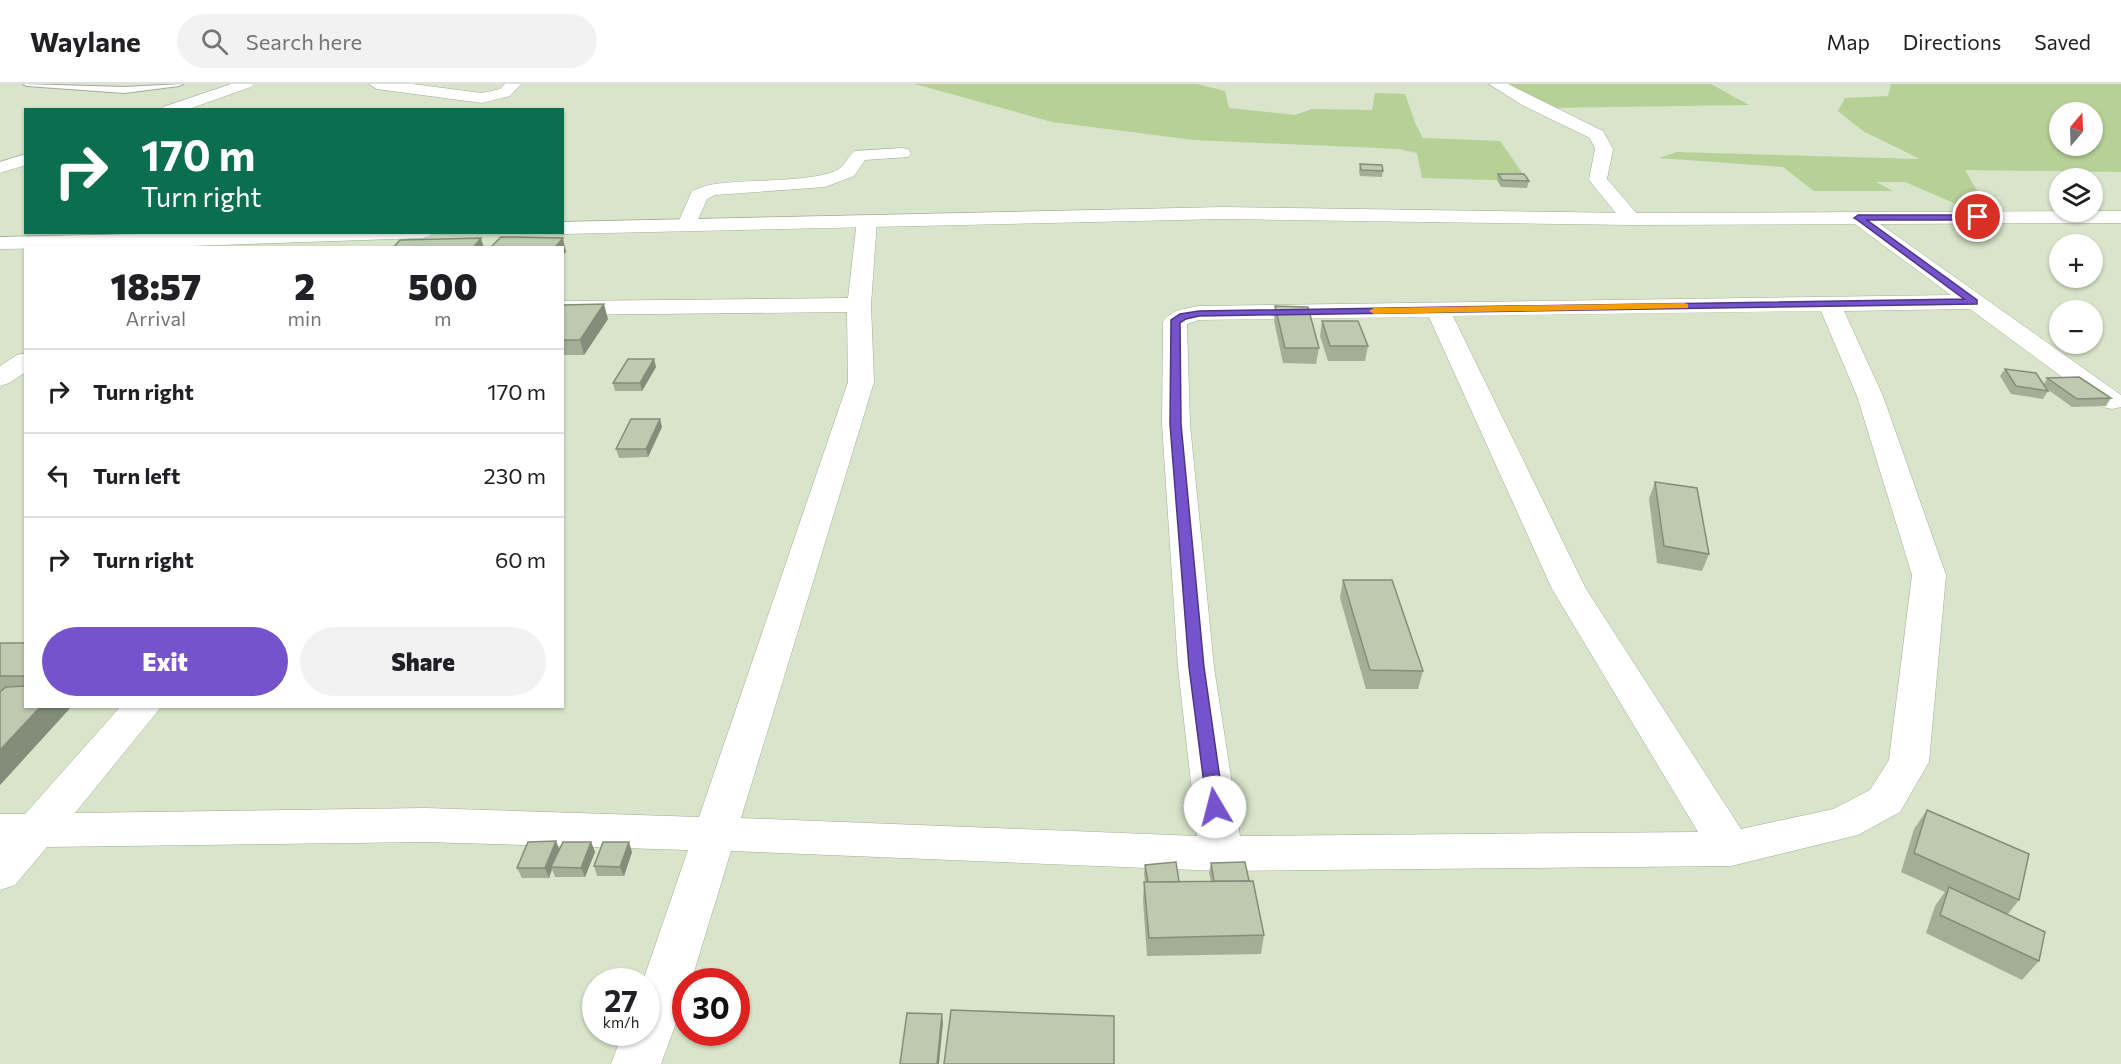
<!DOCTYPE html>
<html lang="en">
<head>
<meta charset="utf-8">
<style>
  :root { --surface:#fff; --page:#f2f2f2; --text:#202124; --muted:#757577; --line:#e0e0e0; --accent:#7553cc }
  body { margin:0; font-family:Commissioner,sans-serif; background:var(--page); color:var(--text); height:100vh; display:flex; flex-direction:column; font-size:22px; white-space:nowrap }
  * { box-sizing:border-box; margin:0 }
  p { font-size:20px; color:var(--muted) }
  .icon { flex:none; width:33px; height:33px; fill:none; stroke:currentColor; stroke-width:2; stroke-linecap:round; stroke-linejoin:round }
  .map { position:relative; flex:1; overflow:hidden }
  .panel { position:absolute; left:24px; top:162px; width:540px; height:462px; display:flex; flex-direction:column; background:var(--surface); border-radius:0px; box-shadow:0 2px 4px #0004 }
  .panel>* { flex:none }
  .guide { position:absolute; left:24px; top:24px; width:540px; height:126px; border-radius:0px; box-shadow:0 2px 4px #0004; background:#0b6e4f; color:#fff; overflow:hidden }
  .needle { width:39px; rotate:19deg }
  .fabs { position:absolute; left:2049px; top:18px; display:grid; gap:12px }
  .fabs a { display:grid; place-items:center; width:54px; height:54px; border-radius:50%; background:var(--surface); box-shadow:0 2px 4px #0004; font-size:30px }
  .speed { position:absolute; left:582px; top:884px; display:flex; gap:12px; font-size:30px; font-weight:700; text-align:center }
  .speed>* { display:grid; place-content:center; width:78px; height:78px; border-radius:50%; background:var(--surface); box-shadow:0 2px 4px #0004; line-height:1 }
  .speed small { font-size:15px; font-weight:400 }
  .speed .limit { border:9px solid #d22; background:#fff; color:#111 }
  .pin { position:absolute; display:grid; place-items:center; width:51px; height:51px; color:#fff; margin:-26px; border:3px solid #fff; border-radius:50%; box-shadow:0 2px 6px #0007 }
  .me { position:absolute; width:66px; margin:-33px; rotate:352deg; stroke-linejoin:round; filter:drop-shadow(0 0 4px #0008) }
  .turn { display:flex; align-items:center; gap:21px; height:126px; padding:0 18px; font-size:27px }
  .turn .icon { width:78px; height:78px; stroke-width:2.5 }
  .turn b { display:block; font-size:42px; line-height:51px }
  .eta { display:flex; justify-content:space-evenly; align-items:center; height:102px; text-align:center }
  .eta b { font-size:36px; font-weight:800; line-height:42px }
  .cta { display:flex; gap:12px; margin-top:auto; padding:12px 18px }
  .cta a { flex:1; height:69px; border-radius:36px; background:var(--accent); color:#fff; font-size:24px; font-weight:800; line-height:69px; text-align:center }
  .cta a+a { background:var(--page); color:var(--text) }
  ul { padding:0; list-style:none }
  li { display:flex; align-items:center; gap:18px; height:84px; padding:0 18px; border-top:2px solid var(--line) }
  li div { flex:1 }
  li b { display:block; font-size:22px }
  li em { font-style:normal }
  header { display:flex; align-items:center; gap:36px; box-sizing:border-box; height:84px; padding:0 30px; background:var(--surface); border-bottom:2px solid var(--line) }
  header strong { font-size:28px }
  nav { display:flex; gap:33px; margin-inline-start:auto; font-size:21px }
  .search { width:420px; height:54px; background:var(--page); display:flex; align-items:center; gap:15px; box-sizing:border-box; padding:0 21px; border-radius:33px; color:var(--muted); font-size:22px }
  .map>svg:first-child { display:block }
  .green { fill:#b6d096; fill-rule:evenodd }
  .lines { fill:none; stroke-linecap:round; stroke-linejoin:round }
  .service-casing { stroke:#a1ad94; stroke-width:2 }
  .minor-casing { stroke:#a1ad94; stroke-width:1 }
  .tertiary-casing { stroke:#a1ad94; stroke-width:1 }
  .service { fill:#fff; fill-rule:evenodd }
  .minor { fill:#fff; fill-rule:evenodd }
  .tertiary { fill:#fff; fill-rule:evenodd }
  .wall { fill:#a3ae96 }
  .shaded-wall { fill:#848d7a }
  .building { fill:#bdcaaf; stroke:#848d7a; stroke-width:1.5 }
  .route { fill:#7553cc; stroke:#4c3685; stroke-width:1.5 }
  .slow { fill:#f59e0b }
</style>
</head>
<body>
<header>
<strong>Waylane</strong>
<div class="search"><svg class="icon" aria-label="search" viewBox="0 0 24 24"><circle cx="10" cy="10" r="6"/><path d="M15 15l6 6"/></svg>Search here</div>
<nav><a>Map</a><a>Directions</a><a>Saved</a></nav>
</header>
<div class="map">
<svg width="2121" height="980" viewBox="0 0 2121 980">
  <rect width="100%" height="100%" fill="#d8e5ca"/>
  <path class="green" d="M 915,0 L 1197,0 L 1225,7 L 1229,24 L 1295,31 L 1312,25 L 1372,26 L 1375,9 L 1405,10 L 1416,41 L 1423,54 L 1500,57 L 1528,97 L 1422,94 L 1417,69 L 1399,65 L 1194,56 L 1052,38 Z
    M 1508,0 L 1711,0 L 1749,21 L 1546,24 Z
    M 1891,0 L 2121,0 L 2121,88 L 1965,86 L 1986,122 L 1961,122 L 1905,98 L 1876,98 L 1893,107 L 1814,107 L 1783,83 L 1659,74 L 1677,68 L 1920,75 L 1863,47 L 1838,27 L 1845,14 L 1888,12 ZM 2060,28 L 2092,28 L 2092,62 L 2060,62 Z"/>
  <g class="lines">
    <defs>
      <path id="service" d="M 23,0 L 124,3 L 183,0 L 179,2 L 124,9 L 27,2 Z"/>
      <path id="minor" d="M 231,0 L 254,0 L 251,3 L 186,26 L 161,26 L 163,23 Z
        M 369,0 L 412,0 L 482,9 L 500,5 L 505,0 L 521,0 L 510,12 L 482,19 L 377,5 Z
        M 1489,0 L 1508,0 L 1603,47 L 1613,65 L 1607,95 L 1638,131 L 1641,135 L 1638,139 L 1624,139 L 1589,96 L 1595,65 L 1590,54 L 1522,21 Z
        M 902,64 L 908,65 L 911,69 L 908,73 L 865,76 L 854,92 L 825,103 L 715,111 L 707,115 L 694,145 L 680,145 L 677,141 L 692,107 L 705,102 C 736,94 819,100 840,84 C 846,80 848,72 855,67 Z
        M 26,70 L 26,81 L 0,89 L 0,78 Z
        M 1859,128 L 1866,130 L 2121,311 L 2121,323 L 2112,325 L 2103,323 L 1970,225 L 1844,227 L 1883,312 L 1946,491 L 1929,678 L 1900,728 L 1858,751 L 1731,782 L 1221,787 L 731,767 L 693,891 L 691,897 L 686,897 L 686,912 L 661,980 L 611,980 L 623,948 L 646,948 L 646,897 L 643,897 L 688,766 L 425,758 L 47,763 L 15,801 L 0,806 L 0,730 L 25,730 L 121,622 L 162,622 L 75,729 L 425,724 L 699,733 L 848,298 L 847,228 L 562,231 L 562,217 L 848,214 L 857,136 L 860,132 L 874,132 L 877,136 L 871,221 L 874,298 L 741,734 L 1197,752 L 1178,583 L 1162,340 L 1163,238 C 1172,225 1185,225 1199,222 L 1951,211 L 1852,138 L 1849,134 L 1852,130 ZM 1821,227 L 1857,312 L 1912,491 L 1889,676 L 1870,706 L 1833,725 L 1741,745 L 1586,505 L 1453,232 ZM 1429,233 L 1552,505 L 1698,748 L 1240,752 L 1214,583 L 1190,340 L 1187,240 L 1199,236 Z
        M 26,269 L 26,288 L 9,299 L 0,302 L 0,282 L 17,271 Z"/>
      <path id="tertiary" d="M 1223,123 L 1631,129 L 2121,127 L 2121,139 L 1631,141 L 1223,135 L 562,150 L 555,148 L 562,148 L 562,138 Z
        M 228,148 L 433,148 L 430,152 L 423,154 L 192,162 L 0,165 L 0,153 Z"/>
    </defs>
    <use href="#service" class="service-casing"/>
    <use href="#minor" class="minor-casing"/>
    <use href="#tertiary" class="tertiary-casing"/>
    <use href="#service" class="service"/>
    <use href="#minor" class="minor"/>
    <use href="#tertiary" class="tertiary"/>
  </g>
  <path class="wall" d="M 1360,80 L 1383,87 L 1382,93 L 1360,92 L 1359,87 Z
    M 1498,90 L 1529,97 L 1527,104 L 1501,103 L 1497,96 Z
    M 562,221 L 608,235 L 584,271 L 562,271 Z
    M 1275,222 L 1319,264 L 1316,280 L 1283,279 L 1274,237 Z
    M 1322,237 L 1368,262 L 1365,277 L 1328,277 L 1320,252 Z
    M 654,275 L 656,283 L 642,307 L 615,307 L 613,299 Z
    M 2005,285 L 2044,300 L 2047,294 L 2111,314 L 2106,322 L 2072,323 L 2047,305 L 2048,307 L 2043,315 L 2011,310 L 2000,292 Z
    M 662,343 L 648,373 L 619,374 L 616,365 Z
    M 1655,398 L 1709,470 L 1702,487 L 1657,479 L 1649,415 Z
    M 1343,496 L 1423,587 L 1418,605 L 1366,605 L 1340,514 Z
    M 0,559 L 26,559 L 26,622 L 72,622 L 0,701 Z
    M 1927,726 L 2019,816 L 2008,830 L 2039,877 L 2022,896 L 1926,849 L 1935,822 L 1945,808 L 1901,788 L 1914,745 Z
    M 556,757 L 559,766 L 591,758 L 595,768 L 585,793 L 555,793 L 552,785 L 549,794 L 522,794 L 517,784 Z
    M 632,768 L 624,792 L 597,792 L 594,782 Z
    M 1211,779 L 1249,797 L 1264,851 L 1261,870 L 1147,872 L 1143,817 L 1144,798 L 1145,798 L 1144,790 L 1145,781 L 1179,798 L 1211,797 L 1209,789 Z"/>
  <path class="shaded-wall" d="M 481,154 L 484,164 L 473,164 Z
    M 563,154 L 566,168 L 562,172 L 562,164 L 554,164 Z
    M 604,220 L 608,235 L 584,271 L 580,256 Z
    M 654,275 L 656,283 L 642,307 L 640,299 Z
    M 660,335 L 662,343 L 648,373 L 646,365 Z
    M 41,622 L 72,622 L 0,701 L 0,666 Z
    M 556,757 L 560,767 L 551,783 L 552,785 L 549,794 L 545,784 Z
    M 591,758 L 595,768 L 585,793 L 581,784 Z
    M 629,758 L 632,768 L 624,792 L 620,783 Z
    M 942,930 L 943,939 L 939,980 L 937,980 Z"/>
  <path class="building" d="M 1360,80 L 1382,81 L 1383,87 L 1361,86 Z
    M 1498,90 L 1524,90 L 1529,97 L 1502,96 Z
    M 501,153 L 563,154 L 554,164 L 490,164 Z
    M 481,154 L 473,164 L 393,164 L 400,156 Z
    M 604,220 L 580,256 L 562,256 L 562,221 Z
    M 1275,222 L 1308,223 L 1319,264 L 1285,264 Z
    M 1322,237 L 1358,237 L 1368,262 L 1330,262 Z
    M 628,275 L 654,275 L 640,299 L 613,299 Z
    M 2005,285 L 2036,289 L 2048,307 L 2016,302 Z
    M 2079,293 L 2111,314 L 2077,315 L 2047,294 Z
    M 631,335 L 660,335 L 646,365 L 616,365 Z
    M 1655,398 L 1697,404 L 1709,470 L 1664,462 Z
    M 1343,496 L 1392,496 L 1423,587 L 1370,586 Z
    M 0,559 L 26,559 L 26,592 L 0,592 Z
    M 26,602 L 26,622 L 41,622 L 0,666 L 0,608 L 6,603 Z
    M 1927,726 L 2029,770 L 2019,816 L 1914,769 Z
    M 556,757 L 545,784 L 517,784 L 528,758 Z
    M 563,758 L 591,758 L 581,784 L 551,783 Z
    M 603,758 L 629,758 L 620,783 L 594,782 Z
    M 1176,778 L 1179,798 L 1148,798 L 1145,781 Z
    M 1245,778 L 1249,797 L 1214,797 L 1211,779 Z
    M 1253,797 L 1264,851 L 1149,854 L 1144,798 Z
    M 1949,803 L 2045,848 L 2039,877 L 1940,831 Z
    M 951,926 L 1114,932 L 1114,980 L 944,980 Z
    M 907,929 L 942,930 L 937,980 L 900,980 Z"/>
  <path class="route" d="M 1858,131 L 1981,131 L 1982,133 L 1978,136 L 1867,136 L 1977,216 L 1977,220 L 1199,232 L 1186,235 L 1180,239 L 1181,340 L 1204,583 L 1224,723 L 1221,728 L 1215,730 L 1209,728 L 1207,723 L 1189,583 L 1170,340 L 1171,236 L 1180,230 L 1199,227 L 1964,215 L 1856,135 L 1854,134 Z"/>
  <path class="slow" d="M 1684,219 L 1688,220 L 1688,224 L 1374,230 L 1369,227 L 1374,224 Z"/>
</svg>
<div class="fabs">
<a><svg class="needle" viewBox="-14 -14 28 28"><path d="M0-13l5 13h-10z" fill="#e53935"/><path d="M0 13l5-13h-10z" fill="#757577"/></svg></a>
<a><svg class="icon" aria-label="layers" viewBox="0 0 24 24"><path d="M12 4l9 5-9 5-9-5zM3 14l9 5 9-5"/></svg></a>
<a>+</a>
<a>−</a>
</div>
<div class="speed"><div>27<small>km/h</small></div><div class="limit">30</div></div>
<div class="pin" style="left:1978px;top:133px;background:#d93025"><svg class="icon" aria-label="arrive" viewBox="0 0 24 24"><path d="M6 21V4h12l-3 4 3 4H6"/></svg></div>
<svg class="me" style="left:1215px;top:723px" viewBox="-20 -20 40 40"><circle r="19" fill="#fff"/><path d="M0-13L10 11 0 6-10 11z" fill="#7553cc"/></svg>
<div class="guide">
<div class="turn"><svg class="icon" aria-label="right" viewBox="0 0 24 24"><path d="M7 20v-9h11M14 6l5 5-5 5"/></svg><div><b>170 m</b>Turn right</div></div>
</div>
<section class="panel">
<div class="eta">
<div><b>18:57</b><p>Arrival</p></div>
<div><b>2</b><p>min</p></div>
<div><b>500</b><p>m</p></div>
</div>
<ul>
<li><svg class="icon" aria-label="right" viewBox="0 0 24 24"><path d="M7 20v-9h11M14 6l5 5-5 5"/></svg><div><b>Turn right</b></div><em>170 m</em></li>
<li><svg class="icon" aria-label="left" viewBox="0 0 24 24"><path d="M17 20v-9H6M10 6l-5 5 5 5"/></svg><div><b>Turn left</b></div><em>230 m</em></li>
<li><svg class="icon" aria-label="right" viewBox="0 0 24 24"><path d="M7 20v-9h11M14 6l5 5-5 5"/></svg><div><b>Turn right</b></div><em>60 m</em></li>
</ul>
<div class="cta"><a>Exit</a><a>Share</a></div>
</section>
</div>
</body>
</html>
